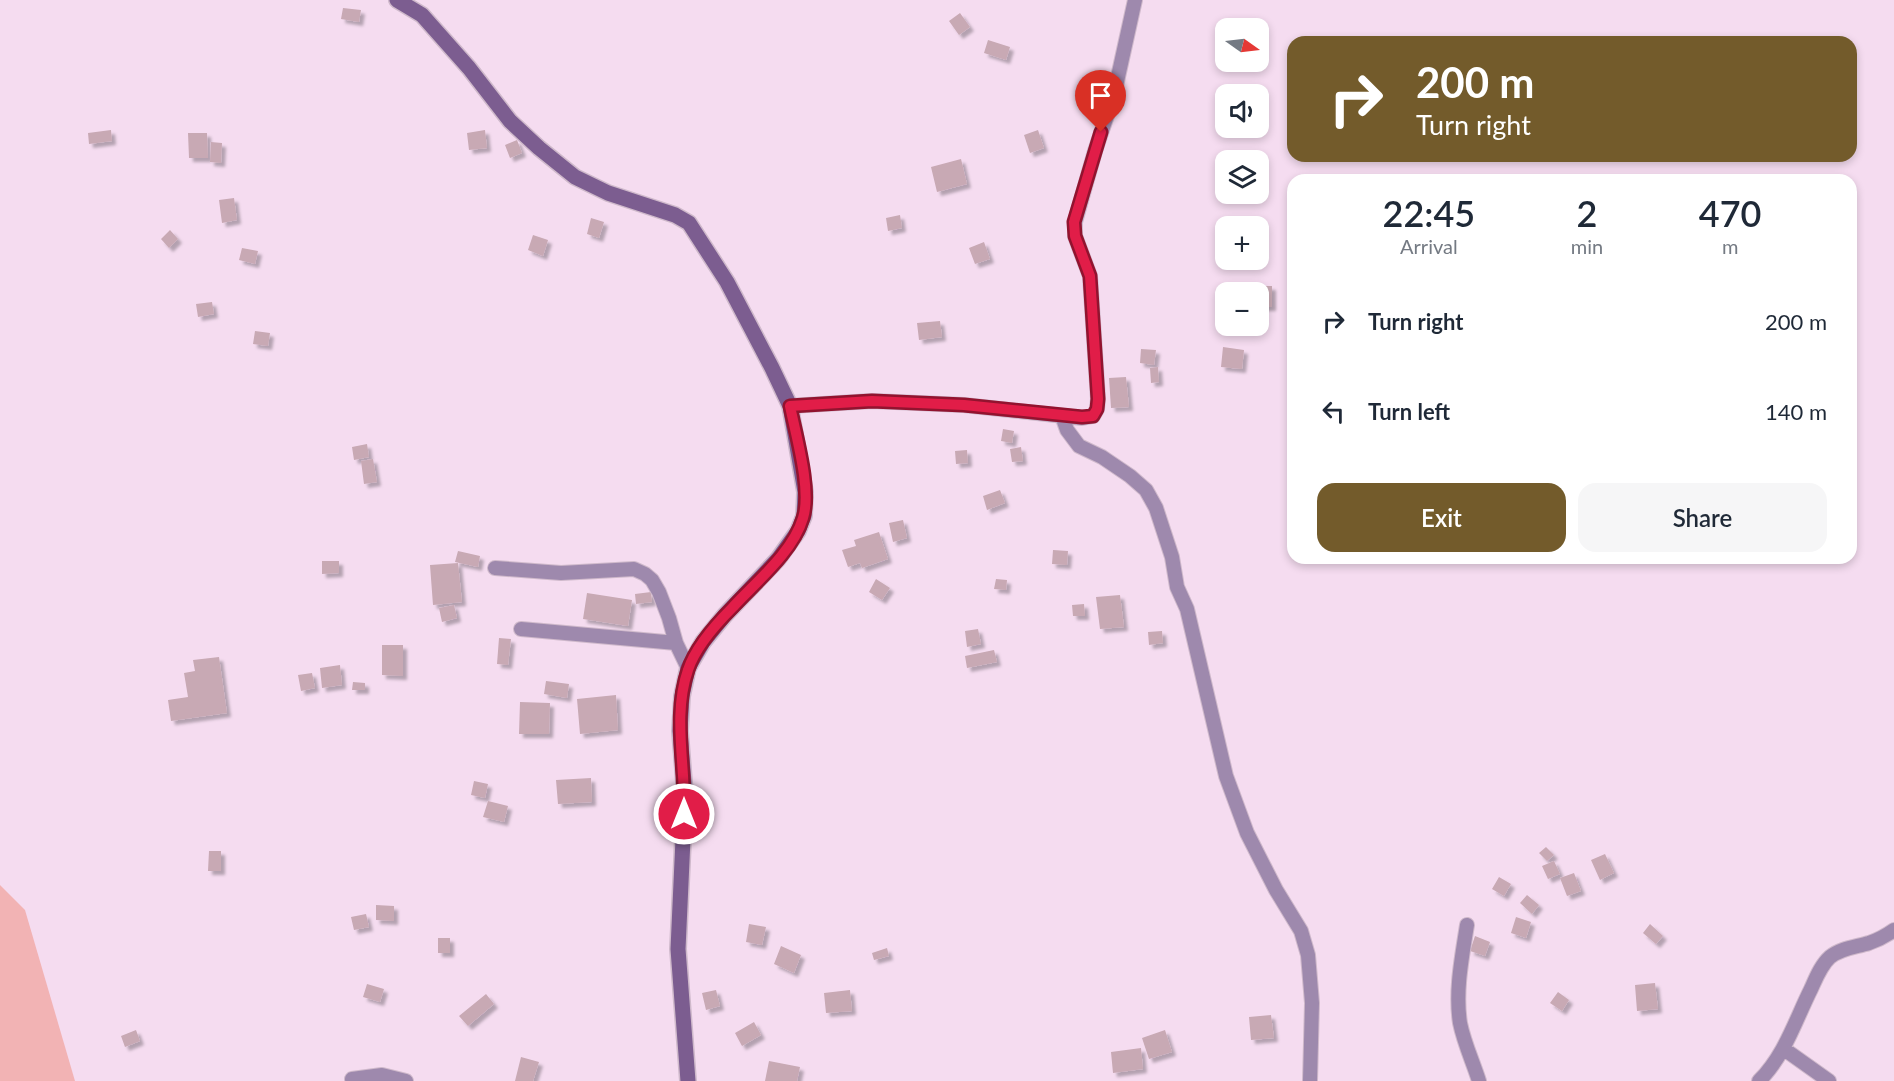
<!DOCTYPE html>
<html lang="en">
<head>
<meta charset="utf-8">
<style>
  :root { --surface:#fff; --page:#f6f6f7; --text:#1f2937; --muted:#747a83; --accent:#735b2b }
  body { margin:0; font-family:Lato,sans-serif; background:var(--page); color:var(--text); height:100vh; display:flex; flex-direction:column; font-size:22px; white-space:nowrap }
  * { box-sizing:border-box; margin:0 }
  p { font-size:20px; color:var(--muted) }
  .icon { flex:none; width:33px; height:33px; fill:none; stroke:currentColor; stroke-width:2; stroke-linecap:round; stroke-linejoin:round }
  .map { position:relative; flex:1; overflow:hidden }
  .details { position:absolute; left:1287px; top:174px; width:570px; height:390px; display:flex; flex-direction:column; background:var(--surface); border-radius:18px; box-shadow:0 3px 9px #0003 }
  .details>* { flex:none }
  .banner { position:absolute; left:1287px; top:36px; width:570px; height:126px; border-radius:18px; box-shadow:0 3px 9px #0003; background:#735b2b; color:#fff; overflow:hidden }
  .needle { width:39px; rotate:104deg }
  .controls { position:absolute; left:1215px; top:18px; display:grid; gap:12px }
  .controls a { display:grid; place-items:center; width:54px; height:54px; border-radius:12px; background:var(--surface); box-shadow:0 3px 9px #0003; font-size:30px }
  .pin { position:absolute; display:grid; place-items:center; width:51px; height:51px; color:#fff; margin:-62px -26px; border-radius:50% 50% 50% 0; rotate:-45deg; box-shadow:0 0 6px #0007 }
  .pin .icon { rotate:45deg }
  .me { position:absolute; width:66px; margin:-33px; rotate:0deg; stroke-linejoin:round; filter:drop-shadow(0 0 4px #0008) }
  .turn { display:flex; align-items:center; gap:21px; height:126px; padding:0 30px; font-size:27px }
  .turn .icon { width:78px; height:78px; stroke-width:2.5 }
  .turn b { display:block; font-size:42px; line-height:51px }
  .eta { display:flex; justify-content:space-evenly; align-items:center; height:102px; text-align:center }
  .eta b { font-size:36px; font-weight:600; line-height:42px }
  .cta { display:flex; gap:12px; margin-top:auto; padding:12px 30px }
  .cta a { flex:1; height:69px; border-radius:18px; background:var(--accent); color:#fff; font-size:24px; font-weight:600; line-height:69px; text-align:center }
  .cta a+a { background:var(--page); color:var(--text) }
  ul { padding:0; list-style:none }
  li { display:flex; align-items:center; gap:18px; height:90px; padding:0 30px }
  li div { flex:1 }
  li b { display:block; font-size:22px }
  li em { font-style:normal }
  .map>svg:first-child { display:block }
  .green { fill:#f2b3b4 }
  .building { fill:#c8a9b4; filter:url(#shadow) }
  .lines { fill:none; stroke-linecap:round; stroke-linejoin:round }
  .street-casing { stroke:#cfb9cb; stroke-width:16 }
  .secondary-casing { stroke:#cfb9cb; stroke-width:18 }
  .street { stroke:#9e89ad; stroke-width:14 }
  .secondary { stroke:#7c5d90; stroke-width:15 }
  .route-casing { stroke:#92132f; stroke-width:15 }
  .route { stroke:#e11d48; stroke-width:10 }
</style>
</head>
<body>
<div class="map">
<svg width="1894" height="1081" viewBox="0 0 1894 1081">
  <defs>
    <filter id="shadow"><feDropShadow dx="4" dy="4" stdDeviation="1.5" flood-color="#0004"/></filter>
  </defs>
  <rect width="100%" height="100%" fill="#f5dcf0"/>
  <path class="green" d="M 0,885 L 25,910 L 75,1081 L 0,1081 Z"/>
  <path class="building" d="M 343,8 L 361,10 L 359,22 L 341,19 Z
    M 960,13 L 970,27 L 959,35 L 949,21 Z
    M 988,40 L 1010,47 L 1006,60 L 984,53 Z
    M 111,130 L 112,141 L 89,144 L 88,133 Z
    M 485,130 L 487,148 L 469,150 L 467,133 Z
    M 1038,130 L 1044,148 L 1030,153 L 1024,135 Z
    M 188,133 L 207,133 L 208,158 L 189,158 Z
    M 517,140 L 522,153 L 510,158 L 505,145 Z
    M 211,142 L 222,143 L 221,163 L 210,162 Z
    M 961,159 L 967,184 L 937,192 L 931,167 Z
    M 234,198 L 237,220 L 222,223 L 219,200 Z
    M 900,215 L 902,228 L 888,231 L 886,218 Z
    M 591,218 L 604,222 L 599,238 L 587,234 Z
    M 170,230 L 178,239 L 169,248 L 161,239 Z
    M 533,235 L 548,240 L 543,256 L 528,250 Z
    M 984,242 L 990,259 L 975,264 L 969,248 Z
    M 242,248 L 258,251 L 255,264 L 239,260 Z
    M 1257,286 L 1272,286 L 1272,307 L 1258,307 Z
    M 212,302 L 214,314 L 198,317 L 196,304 Z
    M 940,321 L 942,337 L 919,340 L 917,323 Z
    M 255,331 L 270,333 L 268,346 L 253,344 Z
    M 1223,347 L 1244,350 L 1242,369 L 1221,367 Z
    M 1141,349 L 1156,350 L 1154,365 L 1140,363 Z
    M 1158,367 L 1159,382 L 1151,383 L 1150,368 Z
    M 1126,377 L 1129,407 L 1111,408 L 1109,378 Z
    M 1003,429 L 1014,431 L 1012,443 L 1001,441 Z
    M 367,444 L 369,457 L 354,460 L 352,447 Z
    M 1021,447 L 1023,461 L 1012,462 L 1010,449 Z
    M 967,450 L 968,463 L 956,464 L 955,451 Z
    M 373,459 L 377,482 L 364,484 L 361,461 Z
    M 1000,490 L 1005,503 L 987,510 L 983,496 Z
    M 903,520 L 907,538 L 893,542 L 889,523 Z
    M 879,532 L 888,559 L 862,568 L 860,563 L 848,567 L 842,550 L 856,546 L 854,540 Z
    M 1053,550 L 1068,551 L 1067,565 L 1052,564 Z
    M 458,551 L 480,556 L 478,567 L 455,562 Z
    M 322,561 L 339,561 L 339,573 L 322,574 Z
    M 458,563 L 462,602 L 433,605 L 430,565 Z
    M 876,579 L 890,588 L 882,600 L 869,592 Z
    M 996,579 L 1007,580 L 1006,590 L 994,589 Z
    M 651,592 L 652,602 L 636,604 L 635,594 Z
    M 587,593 L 632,600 L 628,626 L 583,619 Z
    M 1120,595 L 1124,627 L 1100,629 L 1096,597 Z
    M 1084,604 L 1085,616 L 1073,616 L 1072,605 Z
    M 454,605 L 457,618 L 442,622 L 439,608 Z
    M 978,629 L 981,644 L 967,647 L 965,631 Z
    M 1162,631 L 1163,643 L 1149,645 L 1148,632 Z
    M 499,638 L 511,639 L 508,665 L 497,664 Z
    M 382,645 L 403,645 L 403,676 L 382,675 Z
    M 994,650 L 997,662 L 967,668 L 965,656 Z
    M 219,657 L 227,713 L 171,721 L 168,700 L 188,697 L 184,673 L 195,671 L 193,660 Z
    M 340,665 L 342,685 L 322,688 L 320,668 Z
    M 312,673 L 315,688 L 301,691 L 298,675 Z
    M 546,681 L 569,684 L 567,698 L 544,694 Z
    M 353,682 L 365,683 L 365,690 L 352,690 Z
    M 616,695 L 618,730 L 580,734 L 577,699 Z
    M 520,702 L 550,703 L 549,734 L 519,734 Z
    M 591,778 L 592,802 L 558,804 L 556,780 Z
    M 474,781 L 488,784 L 485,798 L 471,795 Z
    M 488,801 L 508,806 L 504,822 L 483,817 Z
    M 1546,847 L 1554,855 L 1547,861 L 1539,853 Z
    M 209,851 L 221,851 L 221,871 L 208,871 Z
    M 1605,854 L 1614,873 L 1600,880 L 1591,860 Z
    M 1554,861 L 1560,874 L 1548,879 L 1542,866 Z
    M 1574,873 L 1581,891 L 1567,896 L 1560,878 Z
    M 1499,877 L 1511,884 L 1504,896 L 1492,889 Z
    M 1527,895 L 1539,905 L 1532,914 L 1520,903 Z
    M 376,905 L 394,906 L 394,921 L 376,920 Z
    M 366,914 L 369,927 L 354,930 L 351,917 Z
    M 1516,917 L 1531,922 L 1526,938 L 1511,933 Z
    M 749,924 L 766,927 L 762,945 L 746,942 Z
    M 1650,924 L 1663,936 L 1656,944 L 1643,933 Z
    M 1475,936 L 1490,942 L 1485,956 L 1470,951 Z
    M 438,938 L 450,938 L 450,953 L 438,953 Z
    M 781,946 L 801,955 L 794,973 L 774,964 Z
    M 887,948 L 889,956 L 874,960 L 872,953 Z
    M 1655,983 L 1658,1009 L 1637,1011 L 1635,985 Z
    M 367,984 L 384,989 L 380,1002 L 363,997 Z
    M 716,990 L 720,1006 L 706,1010 L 702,993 Z
    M 850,990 L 852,1011 L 826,1013 L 824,993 Z
    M 1558,992 L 1569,1000 L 1562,1011 L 1550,1003 Z
    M 486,994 L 494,1004 L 468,1026 L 459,1016 Z
    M 1271,1015 L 1274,1038 L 1251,1040 L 1249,1017 Z
    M 754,1022 L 761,1035 L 742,1046 L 735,1033 Z
    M 136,1030 L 140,1041 L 125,1047 L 121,1036 Z
    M 1165,1030 L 1172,1052 L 1149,1059 L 1142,1038 Z
    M 1141,1048 L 1143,1069 L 1113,1073 L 1111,1052 Z
    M 521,1057 L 539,1062 L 533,1081 L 515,1081 Z
    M 769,1061 L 800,1067 L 797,1081 L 765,1081 Z"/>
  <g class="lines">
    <defs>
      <path id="street" d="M 790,406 L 872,401 L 964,405 L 1082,418 L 1093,416 L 1097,409 L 1098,399 L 1090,276 L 1075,236 L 1075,222 L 1095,151 L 1114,95 L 1135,0
        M 1062,416 L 1067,430 L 1079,446 L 1102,457 L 1130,476 L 1146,490 L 1156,508 L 1172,557 L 1177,587 L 1187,609 L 1226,776 L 1247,833 L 1276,890 L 1301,931 L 1308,955 L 1312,1003 L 1310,1081
        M 495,568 L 561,573 L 634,569 L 645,574 L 652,580 L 659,592 L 669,618 L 676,643 L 688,668
        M 521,629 L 676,643
        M 1467,925 C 1462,957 1455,991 1460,1023 C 1464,1043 1473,1062 1479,1081
        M 1784,1049 L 1829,1081
        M 352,1079 L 382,1075 L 406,1081
        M 1759,1081 C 1785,1055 1795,1021 1811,989 C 1816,978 1821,965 1830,957 C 1841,948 1856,947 1869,943 C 1878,940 1887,935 1894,930"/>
      <path id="secondary" d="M 397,0 L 422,15 L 469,68 L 510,121 L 539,148 L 575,177 L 608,193 L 675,215 L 689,223 L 727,282 L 772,368 L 790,406 L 805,492 L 804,516 L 798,531 L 778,559 L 725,615 L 703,642 L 688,668 L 682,696 L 680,731 L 685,795 L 678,949 L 688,1081"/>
    </defs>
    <use href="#street" class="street-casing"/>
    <use href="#secondary" class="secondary-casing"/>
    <use href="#street" class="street"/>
    <use href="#secondary" class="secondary"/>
  </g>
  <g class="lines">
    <defs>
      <path id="route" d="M 684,814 C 686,767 672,716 688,670 C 695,648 717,623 733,607 C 756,582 793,552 803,518 C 812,490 796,436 790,406 L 872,401 L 964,405 L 1082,417 L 1093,416 L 1097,409 L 1098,399 L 1090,276 L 1075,236 L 1074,222 L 1101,132"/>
    </defs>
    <use href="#route" class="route-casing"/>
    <use href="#route" class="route"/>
  </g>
</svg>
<div class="controls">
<a><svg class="needle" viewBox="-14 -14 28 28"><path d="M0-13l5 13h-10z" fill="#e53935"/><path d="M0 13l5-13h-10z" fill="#747a83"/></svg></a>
<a><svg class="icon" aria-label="sound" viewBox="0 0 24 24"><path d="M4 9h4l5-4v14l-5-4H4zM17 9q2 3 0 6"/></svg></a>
<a><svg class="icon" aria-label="layers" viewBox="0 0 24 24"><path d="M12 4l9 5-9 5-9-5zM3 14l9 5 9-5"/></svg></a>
<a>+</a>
<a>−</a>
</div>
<div class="pin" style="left:1101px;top:132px;background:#d93025"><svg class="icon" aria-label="arrive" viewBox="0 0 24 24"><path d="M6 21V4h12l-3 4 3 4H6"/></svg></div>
<svg class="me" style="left:684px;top:814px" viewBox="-20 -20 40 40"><circle r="17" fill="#e11d48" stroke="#fff" stroke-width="3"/><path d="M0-11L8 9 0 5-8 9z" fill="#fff"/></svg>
<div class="banner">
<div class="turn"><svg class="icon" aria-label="right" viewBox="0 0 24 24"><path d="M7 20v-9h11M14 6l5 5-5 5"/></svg><div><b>200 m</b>Turn right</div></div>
</div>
<section class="details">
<div class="eta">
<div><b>22:45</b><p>Arrival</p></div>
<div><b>2</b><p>min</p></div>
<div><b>470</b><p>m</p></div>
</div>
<ul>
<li><svg class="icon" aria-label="right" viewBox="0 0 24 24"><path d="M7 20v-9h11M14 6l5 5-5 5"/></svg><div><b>Turn right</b></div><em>200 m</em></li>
<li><svg class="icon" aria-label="left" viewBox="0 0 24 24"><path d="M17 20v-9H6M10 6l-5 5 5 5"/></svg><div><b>Turn left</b></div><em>140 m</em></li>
</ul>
<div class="cta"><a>Exit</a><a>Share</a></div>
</section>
</div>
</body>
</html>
